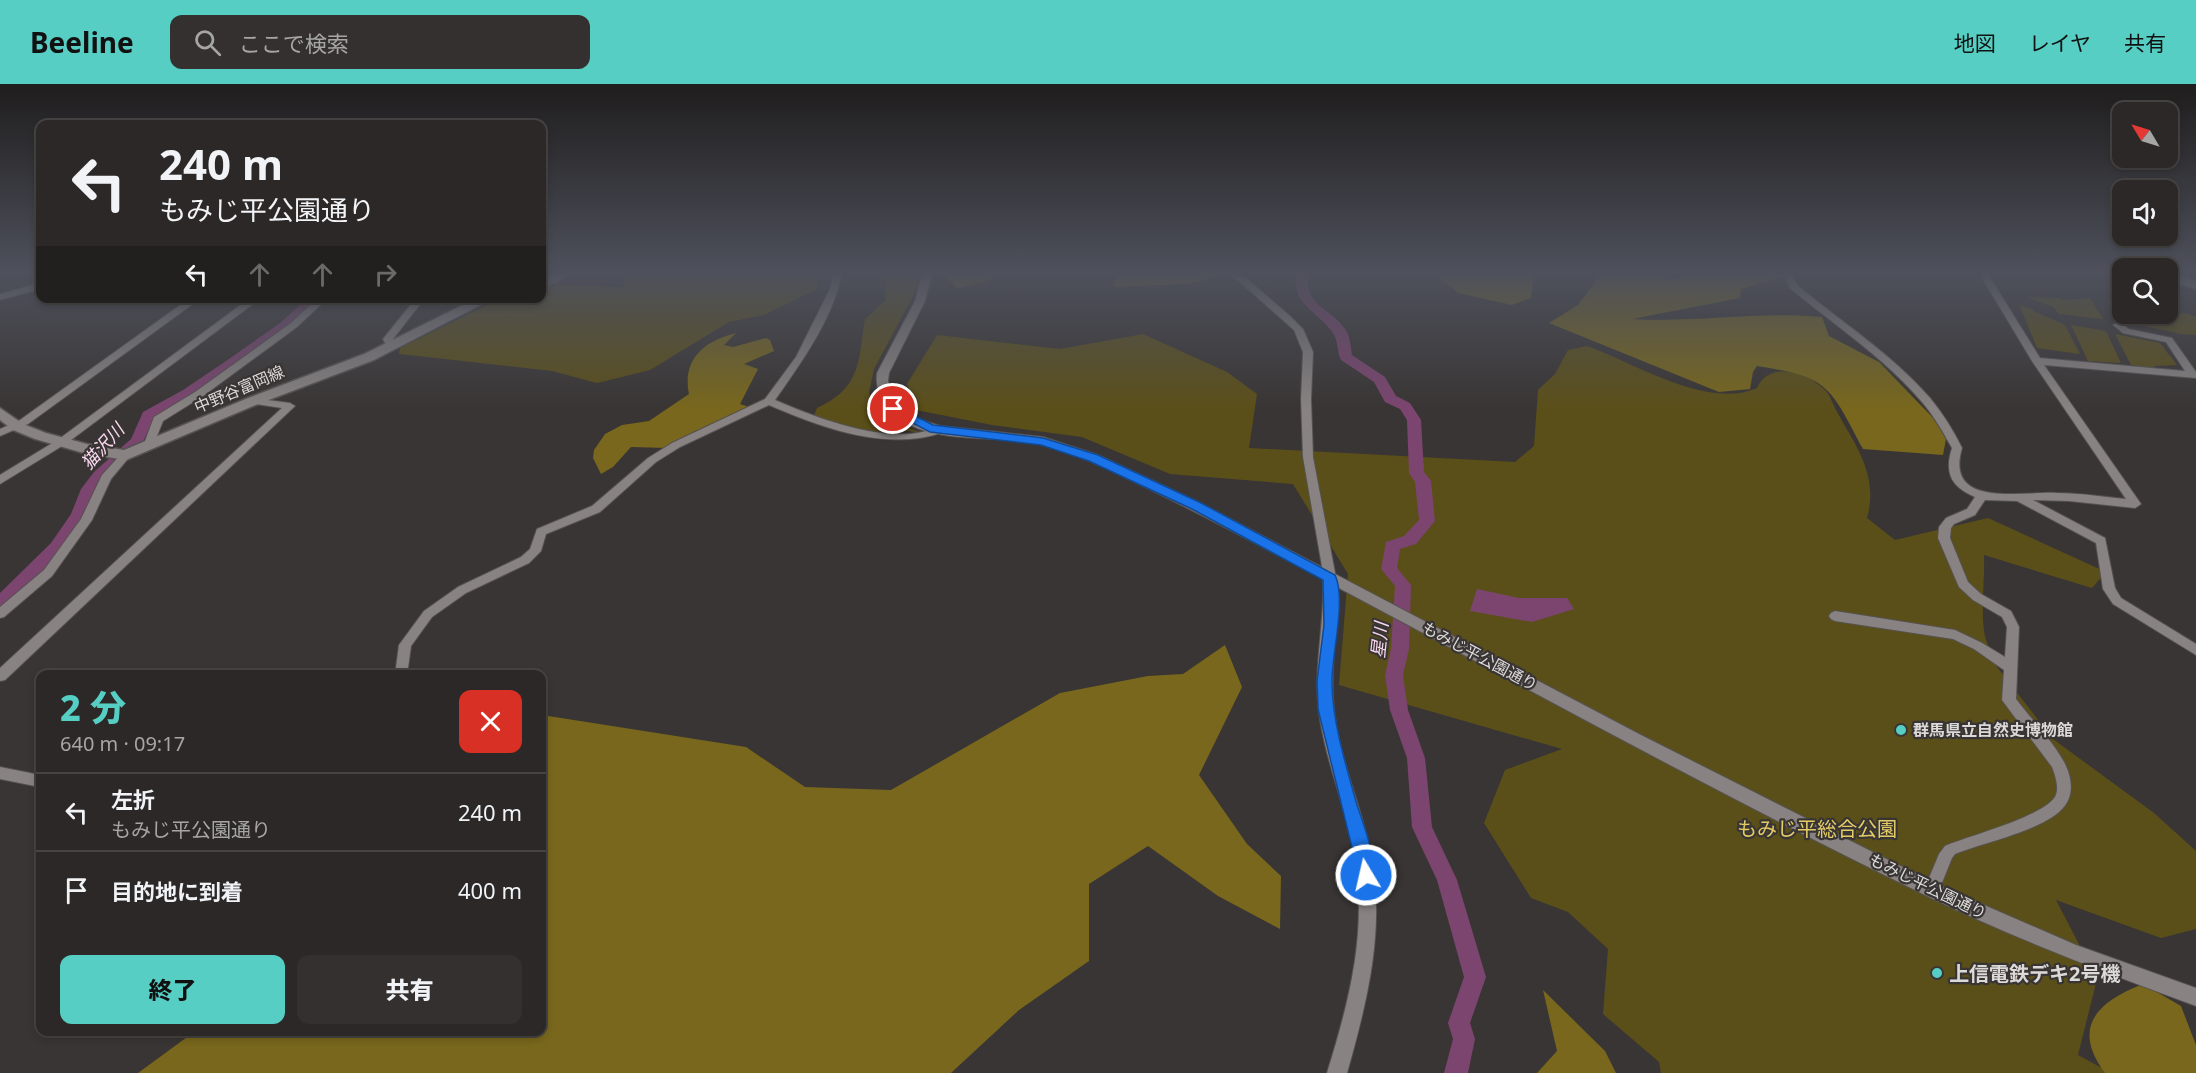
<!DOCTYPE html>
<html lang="ja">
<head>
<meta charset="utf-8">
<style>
  :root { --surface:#2b2827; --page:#33302f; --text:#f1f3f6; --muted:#a6a6a7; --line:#474444; --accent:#56cec3 }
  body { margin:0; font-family:"Noto Sans","Noto Sans JP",sans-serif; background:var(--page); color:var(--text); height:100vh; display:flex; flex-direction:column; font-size:22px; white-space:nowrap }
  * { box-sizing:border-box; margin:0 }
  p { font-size:20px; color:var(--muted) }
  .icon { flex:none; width:33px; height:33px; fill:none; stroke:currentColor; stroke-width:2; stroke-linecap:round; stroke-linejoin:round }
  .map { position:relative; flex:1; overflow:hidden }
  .details { position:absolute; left:36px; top:586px; width:510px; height:366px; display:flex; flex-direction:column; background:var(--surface); border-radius:12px; box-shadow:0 3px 9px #0003,0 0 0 2px var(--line) }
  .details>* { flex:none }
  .top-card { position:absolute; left:36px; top:36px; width:510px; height:183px; border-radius:12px; box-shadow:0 3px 9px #0003,0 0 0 2px var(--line); background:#2b2827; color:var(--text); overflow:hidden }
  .needle { width:39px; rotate:308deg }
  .fabs { position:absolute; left:2112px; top:18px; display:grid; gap:12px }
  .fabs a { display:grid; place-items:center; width:66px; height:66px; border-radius:12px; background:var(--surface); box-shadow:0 3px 9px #0003,0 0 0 2px var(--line); font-size:30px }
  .pin { position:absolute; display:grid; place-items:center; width:51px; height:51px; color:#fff; margin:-26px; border:3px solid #fff; border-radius:50%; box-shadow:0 2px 6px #0007 }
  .me { position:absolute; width:66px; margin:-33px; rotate:351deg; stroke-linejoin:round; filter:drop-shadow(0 0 4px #0008) }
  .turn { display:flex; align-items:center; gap:21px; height:126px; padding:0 24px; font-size:27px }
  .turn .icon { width:78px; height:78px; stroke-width:2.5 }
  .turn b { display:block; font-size:42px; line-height:51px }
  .lanes { display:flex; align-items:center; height:57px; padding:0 24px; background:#0003; justify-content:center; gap:30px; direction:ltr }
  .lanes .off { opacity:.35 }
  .round { display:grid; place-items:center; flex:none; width:63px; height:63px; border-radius:12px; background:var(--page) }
  .headline { display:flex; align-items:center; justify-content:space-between; height:102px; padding:0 24px }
  h1 { font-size:36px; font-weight:800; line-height:45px; color:var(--accent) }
  .cta { display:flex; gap:12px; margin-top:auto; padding:12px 24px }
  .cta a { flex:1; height:69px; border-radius:12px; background:var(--accent); color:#111; font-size:24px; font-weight:800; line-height:69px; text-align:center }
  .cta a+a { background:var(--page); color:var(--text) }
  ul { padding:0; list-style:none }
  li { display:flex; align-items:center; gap:18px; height:78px; padding:0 24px; border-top:2px solid var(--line) }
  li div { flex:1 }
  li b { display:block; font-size:22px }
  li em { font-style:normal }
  header { display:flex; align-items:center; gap:36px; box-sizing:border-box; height:84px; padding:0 30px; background:var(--accent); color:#111 }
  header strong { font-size:28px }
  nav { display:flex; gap:33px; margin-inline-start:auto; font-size:21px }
  .search { width:420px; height:54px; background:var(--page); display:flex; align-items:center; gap:15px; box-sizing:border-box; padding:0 21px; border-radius:12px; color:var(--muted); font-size:22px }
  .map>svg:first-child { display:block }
  .green { fill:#5b4f19 }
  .forest { fill:#78671c }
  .water { fill:#7b456f }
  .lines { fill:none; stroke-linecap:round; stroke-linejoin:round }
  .river { fill:#7b456f; fill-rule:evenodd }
  .minor-casing { stroke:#555251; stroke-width:2 }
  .tertiary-casing { stroke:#555251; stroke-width:2 }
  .secondary-casing { stroke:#555251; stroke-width:3 }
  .minor { fill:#888382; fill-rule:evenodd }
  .tertiary { fill:#888382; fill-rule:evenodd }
  .secondary { fill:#888382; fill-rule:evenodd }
  .route { fill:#1a73e8; stroke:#114b97; stroke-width:1.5 }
  .poi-dot { fill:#56cec3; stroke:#393534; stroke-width:2 }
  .labels { text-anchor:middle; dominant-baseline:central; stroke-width:4.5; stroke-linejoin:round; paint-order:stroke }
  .street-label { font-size:16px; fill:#dcdad9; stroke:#393534 }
  .poi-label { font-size:16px; font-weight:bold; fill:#dcdad9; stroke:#393534; text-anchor:start }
  .water-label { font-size:18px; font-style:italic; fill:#fbd9f1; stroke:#393534 }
  .near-park-label { font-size:20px; fill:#e3cb66; stroke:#393534 }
  .near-poi-label { font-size:20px; font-weight:bold; fill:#dcdad9; stroke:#393534; text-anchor:start }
</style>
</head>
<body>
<header>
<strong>Beeline</strong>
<div class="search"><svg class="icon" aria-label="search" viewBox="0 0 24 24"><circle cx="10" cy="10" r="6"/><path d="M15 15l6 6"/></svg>ここで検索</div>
<nav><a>地図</a><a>レイヤ</a><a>共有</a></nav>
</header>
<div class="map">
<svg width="2196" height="989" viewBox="0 0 2196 989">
  <rect width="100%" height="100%" fill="#393534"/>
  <path class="green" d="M 619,187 L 783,187 L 817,193 L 817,205 L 764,231 L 729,238 L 650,286 L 597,299 L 552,287 L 399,270 L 400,264 L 499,215 L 542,214 L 542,204 L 559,201 L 624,203 L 627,191 Z
    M 892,187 L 919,187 L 922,195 L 874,285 L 869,309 L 879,324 L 897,339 L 921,349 L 897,345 L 882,348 L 862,347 L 813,334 L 817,324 C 863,303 858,275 865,235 L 886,216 L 884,195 Z
    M 2026,213 L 2059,214 L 2063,216 L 2090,214 L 2103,235 L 2059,230 L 2053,223 Z
    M 2118,214 L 2122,215 L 2122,230 L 2168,230 L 2168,226 L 2196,232 L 2196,251 L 2181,250 L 2117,236 L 2108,217 Z
    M 2019,220 L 2065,241 L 2080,270 L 2037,264 Z
    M 2071,241 L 2106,247 L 2121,279 L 2088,277 Z
    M 1143,250 L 1227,288 L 1257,310 L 1249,364 L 1515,378 L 1534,362 L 1538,306 L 1555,290 L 1568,266 L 1587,262 C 1635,279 1707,326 1757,304 C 1769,276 1808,288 1826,307 C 1831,313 1833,321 1837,328 C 1856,362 1879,392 1867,434 L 1895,456 L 1988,434 L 2106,488 L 2092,504 L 1984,471 C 1985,497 1980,527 1985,553 C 1988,564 1996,571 1997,583 L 2053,655 L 2154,729 L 2196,767 L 2196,845 L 2161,854 L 2056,816 L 2097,895 L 2078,971 L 2111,989 L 1661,989 L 1659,978 L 1603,930 L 1608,865 L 1568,828 L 1531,814 L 1484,739 L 1505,686 L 1562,665 L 1339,601 L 1348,490 L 1293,400 L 1170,390 L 1082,353 L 992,341 L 916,326 L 907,300 L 937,251 L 1060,265 Z
    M 2115,250 L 2160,259 L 2177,281 L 2154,282 L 2155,285 L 2131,281 Z"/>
  <path class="forest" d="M 940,187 L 1007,187 L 985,198 L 957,204 Z
    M 1117,187 L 1221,187 L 1226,190 L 1186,200 L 1114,203 Z
    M 1440,187 L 1541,187 L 1534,189 L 1531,214 L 1512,221 L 1458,209 L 1435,191 Z
    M 1592,187 L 1650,187 L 1667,197 L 1704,187 L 1782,187 L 1784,193 L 1741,205 L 1740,214 L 1632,235 C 1695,239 1759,227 1822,233 L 1829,252 L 1879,278 L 1936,337 L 1946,355 L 1943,371 L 1863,365 C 1830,303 1830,293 1757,282 L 1753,288 L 1750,305 L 1719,308 L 1549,239 L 1578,221 L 1601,190 Z
    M 736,249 L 724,261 L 733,263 L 766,254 L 770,256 L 774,267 L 744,280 L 758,285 L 740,320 L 749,323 L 714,342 L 695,347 L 667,364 L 631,363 L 613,383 L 601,390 L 593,374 L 594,366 L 605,350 L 622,341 L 649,337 L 689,310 C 682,275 704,257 736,249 Z
    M 1225,561 L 1242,603 L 1199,691 L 1247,760 L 1281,792 L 1280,845 L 1218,812 L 1148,762 L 1089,800 L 1089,877 L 1019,926 L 951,989 L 138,989 L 194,948 L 542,948 L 542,631 L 746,663 L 805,703 L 891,706 L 1060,609 L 1148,592 L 1183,590 Z
    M 2143,900 L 2181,922 L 2196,961 L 2196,989 L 2105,989 C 2071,943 2097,918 2143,900 Z
    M 1543,906 L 1605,967 L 1616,989 L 1537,989 L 1557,967 Z"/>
  <path class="water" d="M 1477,505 L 1519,514 L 1567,514 L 1574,525 L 1532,538 L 1470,527 Z"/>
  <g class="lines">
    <path class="river" d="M 1297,187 L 1309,187 C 1302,224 1332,222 1347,248 C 1350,254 1351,264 1352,271 L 1385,293 L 1396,312 L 1410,319 L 1421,336 L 1424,388 L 1431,397 L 1435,437 L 1416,460 L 1400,465 L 1397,484 L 1411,501 L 1409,565 L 1403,591 L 1408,626 L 1425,674 L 1432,743 L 1457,796 L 1486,893 L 1470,939 L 1475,955 L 1468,989 L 1444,989 L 1453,955 L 1448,939 L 1464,893 L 1437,796 L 1412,743 L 1407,674 L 1390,626 L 1385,591 L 1391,565 L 1395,502 L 1381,485 L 1386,458 L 1404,452 L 1419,436 L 1415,398 L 1409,389 L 1407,336 L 1400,325 L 1385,318 L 1374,298 L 1341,276 C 1337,268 1338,256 1333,249 C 1316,225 1290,221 1297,187 Z
      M 308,214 L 322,214 L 290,245 L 193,312 L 154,334 L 142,360 L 104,394 L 93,410 L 87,431 L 63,467 L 29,503 L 0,524 L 0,509 L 51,459 L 71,430 L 81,405 L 94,388 L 131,355 L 143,328 L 183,306 L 226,277 L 280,239 Z"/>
    <defs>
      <path id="minor" d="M 834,187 L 842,187 C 835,232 801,279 775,316 C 814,333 880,358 922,348 C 928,347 934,344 940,343 L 945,346 L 944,348 C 887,368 822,344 769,321 L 680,363 L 656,378 L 600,428 L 546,450 L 541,467 L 529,479 L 466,509 L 432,533 L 411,562 L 407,591 L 395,591 L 399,561 L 424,527 L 458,503 L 521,473 L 530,465 L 537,445 L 592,422 L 648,374 L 672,359 L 765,315 L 796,273 L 830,205 Z
        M 1223,187 L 1233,187 L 1246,194 L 1290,232 L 1303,245 L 1313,268 L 1311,315 L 1313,373 L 1336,494 L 1334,497 L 1330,498 L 1324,494 L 1303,373 L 1301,315 L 1303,268 L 1294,246 L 1240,198 Z
        M 1782,187 L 1790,187 L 1797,201 C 1841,238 1892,270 1930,314 C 1943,330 1953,346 1962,364 C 1944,425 2022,407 2057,409 C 2080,409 2103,413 2126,415 L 2032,277 L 1978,187 L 1986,187 L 2040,274 L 2185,287 L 2166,258 L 2123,249 L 2113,241 L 2118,238 L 2129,245 L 2172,254 L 2196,288 L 2196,294 L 2044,281 L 2141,420 L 2135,424 L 2069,417 L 2033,416 L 2105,454 L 2115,504 L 2121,514 L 2196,560 L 2196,571 L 2113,520 L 2103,505 L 2096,459 L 2017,417 L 1985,416 L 1975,431 L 1954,440 L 1951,444 L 1950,454 L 1968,498 L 1981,510 L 2011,527 L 2019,543 L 2016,615 C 2031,635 2051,655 2064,678 C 2072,693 2075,712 2062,725 C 2041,747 1984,758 1955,770 L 1952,774 L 1937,811 L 1932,813 L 1927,811 L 1924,806 L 1939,770 L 1945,762 C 1968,752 2047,732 2056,711 C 2059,702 2055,691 2052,683 L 2002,616 L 2004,586 L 1974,565 L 1953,555 L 1835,537 L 1831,535 L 1829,532 L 1831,529 L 1835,527 L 1955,546 L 1982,559 L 2005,573 L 2007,543 L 2002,533 L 1973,516 L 1959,503 L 1938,454 L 1939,443 L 1946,434 L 1967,425 L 1975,413 C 1951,403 1944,389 1952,364 C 1943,348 1934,332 1922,318 C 1884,273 1834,241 1790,204 Z
        M 190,214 L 201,214 L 28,340 L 0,352 L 0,345 L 20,336 Z
        M 250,214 L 261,214 L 67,359 L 0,400 L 0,391 L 59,355 Z
        M 318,214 L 328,214 L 297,243 L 203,312 L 163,337 L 155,357 L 158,361 L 153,364 L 149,363 L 145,357 L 154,333 L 195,308 L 291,239 Z
        M 416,214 L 425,214 L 393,255 L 396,263 L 394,265 L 388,265 L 383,255 Z
        M 253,314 L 290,319 L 295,322 L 5,596 L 0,597 L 0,584 L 282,324 L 249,319 L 248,317 Z
        M 126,368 L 131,371 L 111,395 L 92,436 L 52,492 L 4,533 L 0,534 L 0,523 L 44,486 L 81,435 L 102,391 L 122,369 Z
        M 0,683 L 40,691 L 40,703 L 0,695 Z"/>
      <path id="tertiary" d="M 923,187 L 933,187 L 925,217 L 889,289 L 888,297 L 894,318 L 920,336 L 941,342 L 1043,353 L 1098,371 L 1200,419 L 1639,650 L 1938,801 L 2076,861 L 2196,904 L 2196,922 C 2104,888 2013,854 1925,811 C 1726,714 1532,607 1337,503 C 1339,544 1329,584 1334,625 C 1339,674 1360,718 1370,766 C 1386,842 1368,915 1347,989 L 1327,989 C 1350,915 1369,842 1353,765 C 1344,718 1325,675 1319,628 C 1313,584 1325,539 1323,495 C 1264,464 1205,432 1145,403 C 1112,387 1079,370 1043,361 C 1001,350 953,360 912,342 C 891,332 874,313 877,289 L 915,217 Z
        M 40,199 L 40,205 L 0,216 L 0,210 Z"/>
      <path id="secondary" d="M 557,187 L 571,187 L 558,198 L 542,203 L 542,195 Z
        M 2168,189 L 2196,197 L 2196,205 L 2168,197 Z
        M 477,214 L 494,214 L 374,276 L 258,320 L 126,376 L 87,370 L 35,355 L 13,346 L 0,336 L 0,324 L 23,340 L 46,349 L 87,360 L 124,366 L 248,314 L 364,270 Z"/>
    </defs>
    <use href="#minor" class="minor-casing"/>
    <use href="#tertiary" class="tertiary-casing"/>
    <use href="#secondary" class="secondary-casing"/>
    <use href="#minor" class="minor"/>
    <use href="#tertiary" class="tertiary"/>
    <use href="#secondary" class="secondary"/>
  </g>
  <linearGradient id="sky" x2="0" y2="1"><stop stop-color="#1f1d1d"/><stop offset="0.58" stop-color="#4e515c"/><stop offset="1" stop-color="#4e515c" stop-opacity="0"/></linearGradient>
  <rect width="2196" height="325" fill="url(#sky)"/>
  <path class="route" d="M 893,321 L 933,341 L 1043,354 L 1098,371 L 1201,419 L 1335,491 C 1347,516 1331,572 1332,600 C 1333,641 1346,681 1357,721 C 1363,739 1379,780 1372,796 L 1366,799 L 1360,796 L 1318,625 L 1317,597 L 1324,541 L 1323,496 L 1192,425 L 1089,377 L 1041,361 L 930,348 L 889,327 L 887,325 Z"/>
  <g class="poi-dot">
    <circle cx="1901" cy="646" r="6"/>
    <circle cx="1937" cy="889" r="6"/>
  </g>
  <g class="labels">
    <g class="street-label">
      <text transform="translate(239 305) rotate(-23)">中野谷富岡線</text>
      <text transform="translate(1480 572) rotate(28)">もみじ平公園通り</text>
      <text transform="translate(1928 802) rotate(26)">もみじ平公園通り</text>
    </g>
    <g class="poi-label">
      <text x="1913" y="646">群馬県立自然史博物館</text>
    </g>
    <g class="water-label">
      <text transform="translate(102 362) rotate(-48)">猫沢川</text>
      <text transform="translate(1379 556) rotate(-84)">星川</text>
    </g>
    <g class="near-park-label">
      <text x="1817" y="744">もみじ平総合公園</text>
    </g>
    <g class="near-poi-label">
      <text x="1949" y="889">上信電鉄デキ2号機</text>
    </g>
  </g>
</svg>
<div class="fabs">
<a><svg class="needle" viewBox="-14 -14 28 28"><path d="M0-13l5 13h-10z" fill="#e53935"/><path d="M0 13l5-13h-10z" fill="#a6a6a7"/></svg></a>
<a><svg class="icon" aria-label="sound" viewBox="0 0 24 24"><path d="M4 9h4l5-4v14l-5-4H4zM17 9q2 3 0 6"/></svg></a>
<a><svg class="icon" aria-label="search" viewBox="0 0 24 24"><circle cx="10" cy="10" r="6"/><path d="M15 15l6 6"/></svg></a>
</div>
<div class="pin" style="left:893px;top:325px;background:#d93025"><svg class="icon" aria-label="arrive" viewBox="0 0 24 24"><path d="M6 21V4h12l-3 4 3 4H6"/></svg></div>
<svg class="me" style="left:1366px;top:791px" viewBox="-20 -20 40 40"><circle r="17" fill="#1a73e8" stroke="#fff" stroke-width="3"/><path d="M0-11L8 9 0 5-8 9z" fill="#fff"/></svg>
<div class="top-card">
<div class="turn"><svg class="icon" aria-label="left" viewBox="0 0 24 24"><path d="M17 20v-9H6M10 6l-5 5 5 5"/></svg><div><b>240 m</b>もみじ平公園通り</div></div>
<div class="lanes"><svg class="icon" aria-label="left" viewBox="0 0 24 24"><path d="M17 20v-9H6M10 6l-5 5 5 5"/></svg><svg class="icon off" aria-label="ahead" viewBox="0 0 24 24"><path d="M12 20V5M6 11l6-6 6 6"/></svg><svg class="icon off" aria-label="ahead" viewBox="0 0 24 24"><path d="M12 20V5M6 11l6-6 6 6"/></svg><svg class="icon off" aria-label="right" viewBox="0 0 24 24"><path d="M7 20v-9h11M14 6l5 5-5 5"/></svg></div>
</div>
<section class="details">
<div class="headline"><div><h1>2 分</h1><p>640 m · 09:17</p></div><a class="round" style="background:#d93025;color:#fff"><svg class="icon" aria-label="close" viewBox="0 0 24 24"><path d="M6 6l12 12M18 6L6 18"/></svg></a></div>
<ul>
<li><svg class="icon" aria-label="left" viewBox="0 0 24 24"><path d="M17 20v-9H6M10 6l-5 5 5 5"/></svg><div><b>左折</b><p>もみじ平公園通り</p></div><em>240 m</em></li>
<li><svg class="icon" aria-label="arrive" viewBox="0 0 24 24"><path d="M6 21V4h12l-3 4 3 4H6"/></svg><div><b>目的地に到着</b></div><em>400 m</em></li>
</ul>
<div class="cta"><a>終了</a><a>共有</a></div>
</section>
</div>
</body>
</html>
